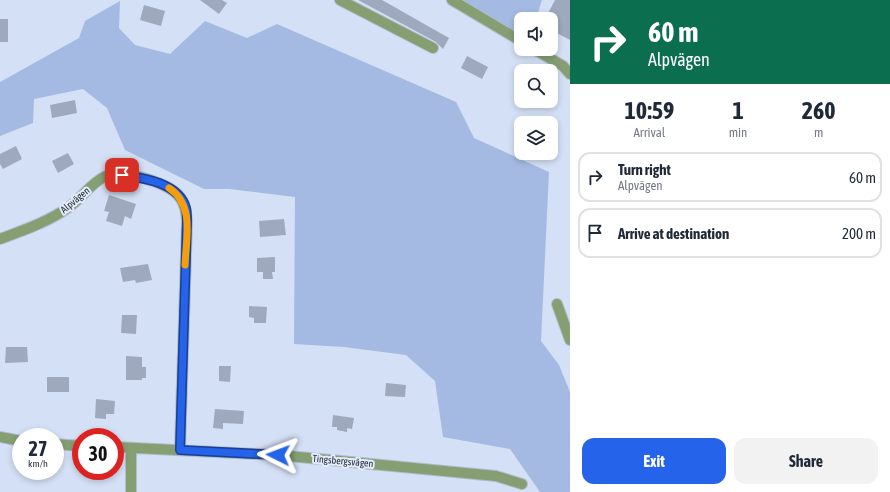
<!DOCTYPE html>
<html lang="en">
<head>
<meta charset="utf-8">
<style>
  :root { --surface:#fff; --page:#f2f2f3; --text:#1f2937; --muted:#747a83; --line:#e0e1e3; --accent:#2563eb }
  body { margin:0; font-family:"Asap Condensed",sans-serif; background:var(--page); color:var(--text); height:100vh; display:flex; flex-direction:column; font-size:15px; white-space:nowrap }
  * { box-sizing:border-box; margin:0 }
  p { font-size:13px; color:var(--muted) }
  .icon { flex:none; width:22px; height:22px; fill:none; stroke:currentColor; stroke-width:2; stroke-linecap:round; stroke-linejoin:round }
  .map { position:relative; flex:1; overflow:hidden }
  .panel { display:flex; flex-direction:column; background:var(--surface); width:320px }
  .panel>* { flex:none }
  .guide { background:#0b6e4f; color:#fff; overflow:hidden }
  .buttons { position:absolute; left:514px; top:12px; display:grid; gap:8px }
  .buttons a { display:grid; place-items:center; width:44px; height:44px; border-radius:8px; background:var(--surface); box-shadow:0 2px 6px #0003; font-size:20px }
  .speed { position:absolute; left:12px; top:428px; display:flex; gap:8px; font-size:20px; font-weight:700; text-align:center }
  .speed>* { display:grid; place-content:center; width:52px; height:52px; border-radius:50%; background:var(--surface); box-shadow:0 2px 6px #0003; line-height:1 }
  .speed small { font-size:10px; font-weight:400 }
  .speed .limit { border:6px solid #d22; background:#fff; color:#111 }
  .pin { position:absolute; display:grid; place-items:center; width:34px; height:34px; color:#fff; margin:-17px; border-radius:8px; box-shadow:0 2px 6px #0006 }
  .me { position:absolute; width:44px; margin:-22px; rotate:273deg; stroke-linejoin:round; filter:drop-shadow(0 0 3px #0008) }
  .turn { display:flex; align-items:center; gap:14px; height:84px; padding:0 12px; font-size:18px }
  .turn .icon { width:52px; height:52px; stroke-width:2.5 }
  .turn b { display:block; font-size:28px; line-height:34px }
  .eta { display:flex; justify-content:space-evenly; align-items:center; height:68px; text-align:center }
  .eta b { font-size:24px; font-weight:700; line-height:28px }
  .cta { display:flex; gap:8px; margin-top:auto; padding:8px 12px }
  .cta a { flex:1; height:46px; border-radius:12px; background:var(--accent); color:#fff; font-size:16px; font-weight:700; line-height:46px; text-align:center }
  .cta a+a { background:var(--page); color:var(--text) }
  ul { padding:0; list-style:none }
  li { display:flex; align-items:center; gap:12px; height:50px; margin:0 8px 6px; padding:0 4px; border:2px solid var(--line); border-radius:12px }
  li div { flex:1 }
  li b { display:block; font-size:15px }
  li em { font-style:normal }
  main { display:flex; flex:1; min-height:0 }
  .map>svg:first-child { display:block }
  .green { fill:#a4bae2 }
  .building { fill:#9ea9be }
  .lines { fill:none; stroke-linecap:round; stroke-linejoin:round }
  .minor-casing { stroke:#b1bcce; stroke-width:12 }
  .minor { stroke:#859f73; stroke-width:10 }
  .route-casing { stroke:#184099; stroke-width:10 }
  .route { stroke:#2563eb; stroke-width:7 }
  .slow { stroke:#f59e0b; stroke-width:7 }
  .labels { text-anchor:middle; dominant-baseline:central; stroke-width:4; stroke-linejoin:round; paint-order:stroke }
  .street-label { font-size:10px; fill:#262a32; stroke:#e3edfe }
</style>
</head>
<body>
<main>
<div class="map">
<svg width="570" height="492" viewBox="0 0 570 492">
  <rect width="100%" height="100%" fill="#d4e0f5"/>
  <path class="green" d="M 462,0 L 542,0 L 536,19 L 521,19 L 521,35 Z
    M 120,1 L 119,28 L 135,45 L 170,54 L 205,21 L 247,38 L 277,24 L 456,102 L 474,138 L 549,172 L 541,341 L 559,365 L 570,392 L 570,492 L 540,492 L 510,449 L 443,437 L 435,381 L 406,355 L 344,347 L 294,344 L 295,197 L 229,189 L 204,189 L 125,150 L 107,108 L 83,89 L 34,99 L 33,123 L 0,136 L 0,82 L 79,38 L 85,21 Z"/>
  <path class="building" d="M 200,0 L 222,0 L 227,3 L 219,14 Z
    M 358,0 L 382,0 L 449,38 L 443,49 L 436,42 Z
    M 555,0 L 570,0 L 570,40 L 551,30 L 551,19 L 545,19 Z
    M 144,5 L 165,11 L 161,26 L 140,20 Z
    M 0,19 L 8,19 L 8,42 L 0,42 Z
    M 467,56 L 488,67 L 482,79 L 461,68 Z
    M 75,100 L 77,113 L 52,118 L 50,105 Z
    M 16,146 L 22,159 L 3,169 L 0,164 L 0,154 Z
    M 68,153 L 74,164 L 58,173 L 52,161 Z
    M 109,195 L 136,204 L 131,219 L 125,216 L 122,226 L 106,221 L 109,212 L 104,211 Z
    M 284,219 L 286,235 L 260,237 L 259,221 Z
    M 275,257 L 275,272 L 272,272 L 273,279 L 263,279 L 263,272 L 257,272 L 257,258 Z
    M 148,264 L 152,280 L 136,283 L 135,280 L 123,282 L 120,268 Z
    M 249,306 L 267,307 L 266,323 L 254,323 L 254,318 L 249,317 Z
    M 122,315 L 137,315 L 136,334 L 121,333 Z
    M 6,347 L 27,347 L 28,362 L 5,363 Z
    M 126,356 L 142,357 L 142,367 L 146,367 L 146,378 L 142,378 L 142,380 L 126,380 Z
    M 219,366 L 231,366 L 230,382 L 219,381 Z
    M 47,377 L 69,377 L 69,392 L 47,392 Z
    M 386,383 L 406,385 L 405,397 L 385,396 Z
    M 96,399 L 115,401 L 114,414 L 106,414 L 106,419 L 95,418 Z
    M 215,409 L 244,411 L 243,424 L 223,423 L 223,429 L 213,428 Z
    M 333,415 L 354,418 L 352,429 L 347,428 L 347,432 L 337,430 L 337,427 L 332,427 Z"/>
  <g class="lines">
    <defs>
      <path id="minor" d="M 340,0 L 433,48
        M 452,0 L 521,41
        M 534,49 L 563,66 L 570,74
        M 0,239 C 24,230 48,222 69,207 C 82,198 90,184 104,177 C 121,168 165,182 178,195 C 185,203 186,211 187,221 L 180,449
        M 557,304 L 570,340
        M 0,437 L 21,441
        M 55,444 L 81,446
        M 115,447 L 278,455 L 496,476 L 522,484
        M 131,448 L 131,492"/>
    </defs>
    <use href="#minor" class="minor-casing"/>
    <use href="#minor" class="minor"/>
  </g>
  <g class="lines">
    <defs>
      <path id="route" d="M 122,175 C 144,178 179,183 186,208 C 187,212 187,217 187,221 L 180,450 L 278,455"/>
    </defs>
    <use href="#route" class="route-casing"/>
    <use href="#route" class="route"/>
    <path class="slow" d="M 169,188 C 195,205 186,238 185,265"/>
  </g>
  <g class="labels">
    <g class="street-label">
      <text transform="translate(75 200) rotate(-40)">Alpvägen</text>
      <text transform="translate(343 461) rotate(5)">Tingsbergsvägen</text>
    </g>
  </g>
</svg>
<div class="buttons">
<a><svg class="icon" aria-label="sound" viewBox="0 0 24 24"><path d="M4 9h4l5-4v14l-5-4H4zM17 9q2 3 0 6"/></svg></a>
<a><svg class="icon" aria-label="search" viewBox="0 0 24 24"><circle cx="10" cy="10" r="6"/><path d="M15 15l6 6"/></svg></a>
<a><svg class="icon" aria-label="layers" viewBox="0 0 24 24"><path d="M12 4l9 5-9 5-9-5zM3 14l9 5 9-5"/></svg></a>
</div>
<div class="speed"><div>27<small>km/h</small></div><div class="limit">30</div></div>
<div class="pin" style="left:122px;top:175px;background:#d93025"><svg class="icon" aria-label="arrive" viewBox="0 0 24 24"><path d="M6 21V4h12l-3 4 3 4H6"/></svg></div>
<svg class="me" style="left:278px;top:455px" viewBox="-20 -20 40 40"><path d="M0-17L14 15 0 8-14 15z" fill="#2563eb" stroke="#fff" stroke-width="4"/></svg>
</div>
<section class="panel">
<div class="guide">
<div class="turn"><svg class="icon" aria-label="right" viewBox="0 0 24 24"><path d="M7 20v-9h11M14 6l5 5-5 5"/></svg><div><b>60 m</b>Alpvägen</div></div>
</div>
<div class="eta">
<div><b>10:59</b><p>Arrival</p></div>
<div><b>1</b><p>min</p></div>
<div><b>260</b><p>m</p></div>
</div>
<ul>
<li><svg class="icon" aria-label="right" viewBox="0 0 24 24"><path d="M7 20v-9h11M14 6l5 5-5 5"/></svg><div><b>Turn right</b><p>Alpvägen</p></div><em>60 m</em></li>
<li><svg class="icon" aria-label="arrive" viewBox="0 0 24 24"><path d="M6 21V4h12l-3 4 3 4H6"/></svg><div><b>Arrive at destination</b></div><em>200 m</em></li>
</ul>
<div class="cta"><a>Exit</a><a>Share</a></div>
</section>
</main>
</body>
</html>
